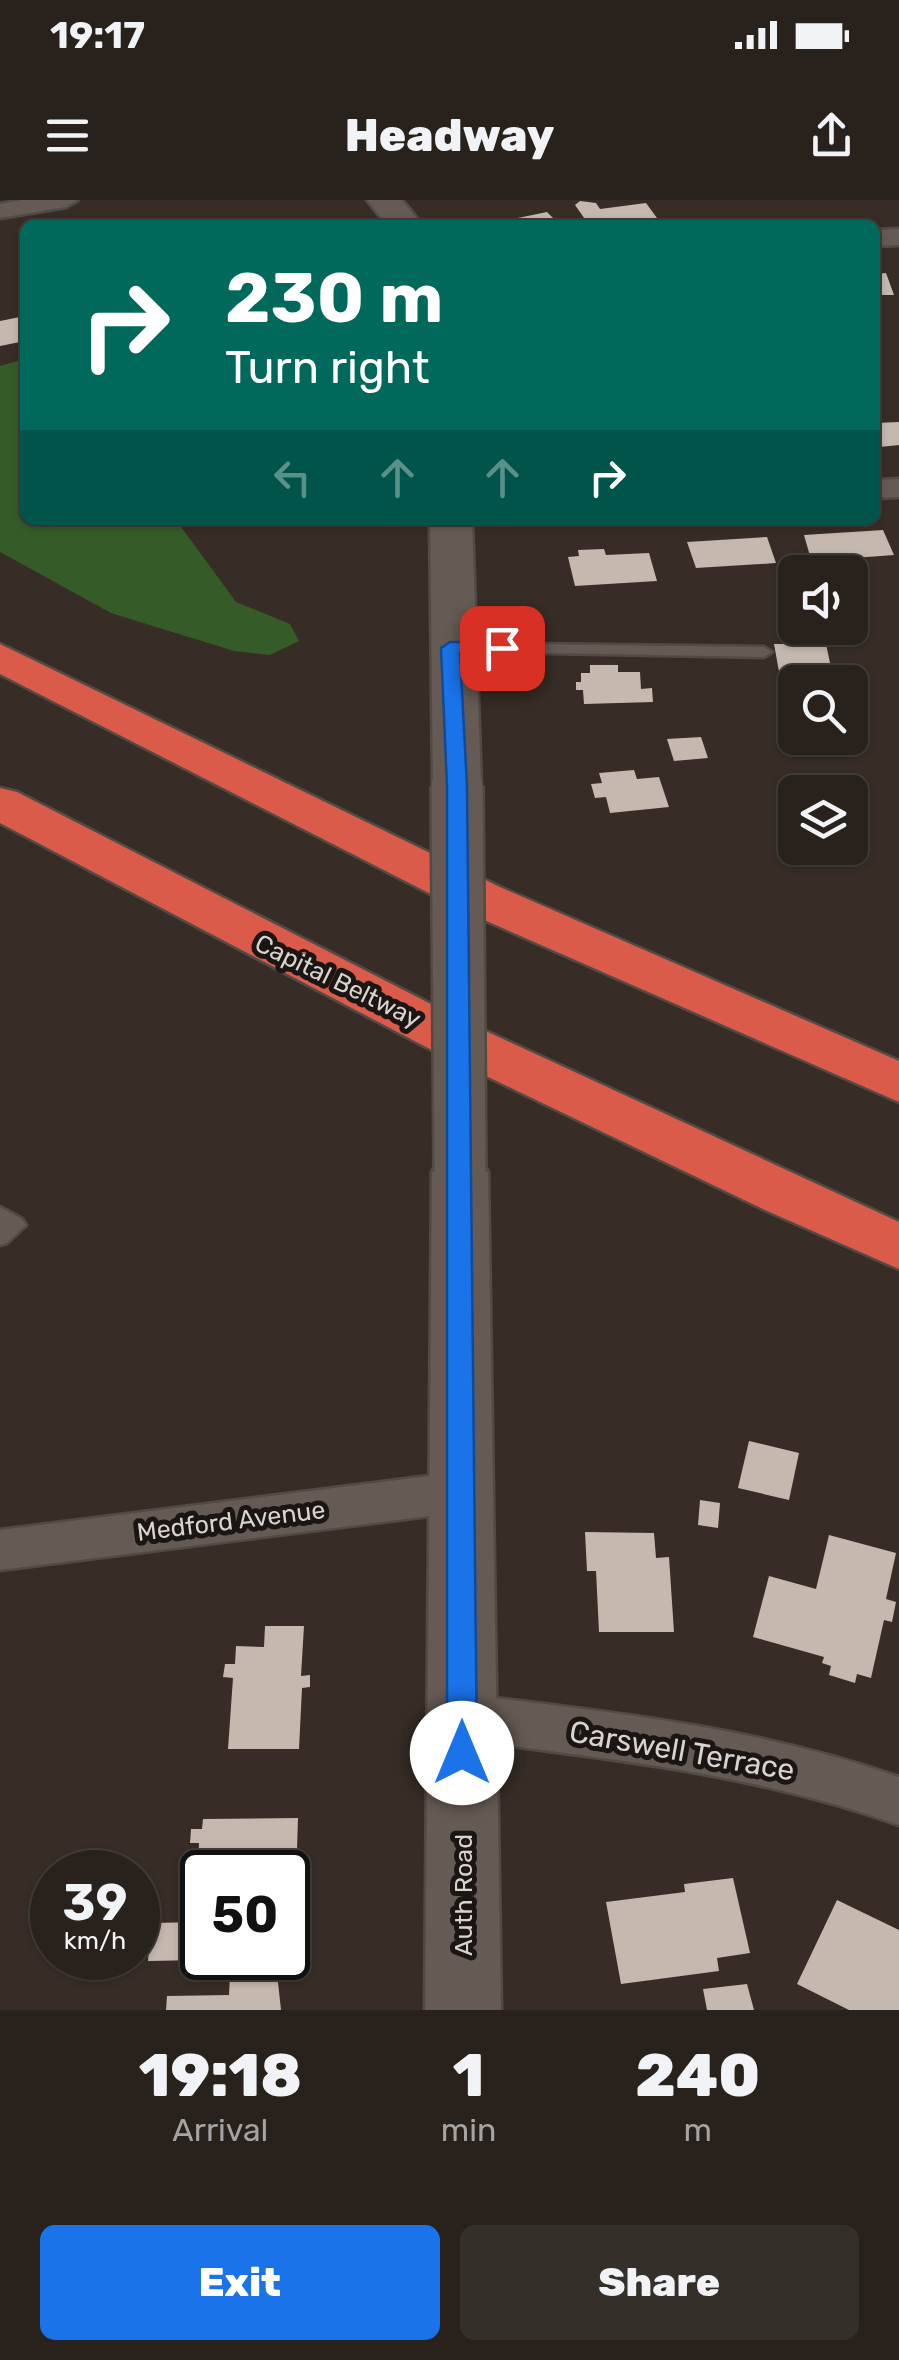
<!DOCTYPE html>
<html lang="en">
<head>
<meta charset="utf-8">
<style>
  :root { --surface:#29221c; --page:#352f29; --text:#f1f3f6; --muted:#a5a4a3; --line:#453f3b; --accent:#1a73e8 }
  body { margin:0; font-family:Rubik,sans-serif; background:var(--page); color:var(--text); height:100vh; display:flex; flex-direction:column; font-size:38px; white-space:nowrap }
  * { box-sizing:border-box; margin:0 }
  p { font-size:32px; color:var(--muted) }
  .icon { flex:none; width:55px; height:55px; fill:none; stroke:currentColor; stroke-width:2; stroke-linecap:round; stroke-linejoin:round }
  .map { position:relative; height:1810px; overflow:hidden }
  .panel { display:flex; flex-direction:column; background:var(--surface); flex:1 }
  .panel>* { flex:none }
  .guide { position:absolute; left:20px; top:20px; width:860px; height:305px; border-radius:15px; box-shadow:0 2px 8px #0004,0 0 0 2px var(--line); background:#00695c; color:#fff; overflow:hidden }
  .controls { position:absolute; left:778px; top:355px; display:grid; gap:20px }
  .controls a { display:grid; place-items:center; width:90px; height:90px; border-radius:15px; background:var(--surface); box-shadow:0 2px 8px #0004,0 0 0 2px var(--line); font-size:50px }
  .speed { position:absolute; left:30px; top:1650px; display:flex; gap:20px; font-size:50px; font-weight:700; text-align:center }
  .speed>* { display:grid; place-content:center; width:130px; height:130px; border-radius:50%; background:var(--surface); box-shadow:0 2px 8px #0004,0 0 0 2px var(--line); line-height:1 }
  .speed small { font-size:25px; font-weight:400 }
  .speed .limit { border:5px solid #111; border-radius:15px; background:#fff; color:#111 }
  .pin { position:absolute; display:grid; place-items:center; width:85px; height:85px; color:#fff; margin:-42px; border-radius:20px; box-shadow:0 5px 15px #0006 }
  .me { position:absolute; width:110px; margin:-55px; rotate:0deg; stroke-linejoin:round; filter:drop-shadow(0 0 8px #0008) }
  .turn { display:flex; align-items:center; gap:35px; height:210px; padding:0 40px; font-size:45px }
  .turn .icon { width:130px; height:130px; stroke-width:2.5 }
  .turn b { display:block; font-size:70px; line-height:85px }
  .lanes { display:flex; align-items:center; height:95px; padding:0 40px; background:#0003; justify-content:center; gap:50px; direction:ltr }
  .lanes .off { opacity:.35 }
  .eta { display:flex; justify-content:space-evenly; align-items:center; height:170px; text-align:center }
  .eta b { font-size:60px; font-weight:800; line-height:70px }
  .primary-button { display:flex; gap:20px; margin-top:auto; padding:20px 40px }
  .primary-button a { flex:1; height:115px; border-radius:15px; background:var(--accent); color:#fff; font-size:40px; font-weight:800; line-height:115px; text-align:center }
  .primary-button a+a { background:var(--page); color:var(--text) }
  .status { display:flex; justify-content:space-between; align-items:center; height:70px; padding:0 50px; background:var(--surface); direction:ltr }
  .status svg { height:28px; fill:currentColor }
  header { display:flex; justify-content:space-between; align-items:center; height:130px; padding:0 40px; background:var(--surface); font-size:45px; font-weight:800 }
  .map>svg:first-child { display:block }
  .green { fill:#355c28 }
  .building { fill:#c5b8af }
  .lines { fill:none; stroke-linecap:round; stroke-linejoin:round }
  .lane-casing { stroke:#524a44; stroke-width:5 }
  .street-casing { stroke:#524a44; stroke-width:5 }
  .secondary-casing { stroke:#524a44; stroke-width:5 }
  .highway-casing { stroke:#524a44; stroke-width:5 }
  .lane { fill:#665b54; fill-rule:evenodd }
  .street { fill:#665b54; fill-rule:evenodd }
  .secondary { fill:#665b54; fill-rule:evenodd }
  .highway { fill:#db5b4a; fill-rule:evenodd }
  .secondary-bridge-casing { stroke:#524a44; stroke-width:56; stroke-linecap:butt }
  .secondary-bridge { stroke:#665b54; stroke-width:51 }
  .route { fill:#1a73e8; stroke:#114b97; stroke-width:2.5 }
  .labels { text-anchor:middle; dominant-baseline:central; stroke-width:10; stroke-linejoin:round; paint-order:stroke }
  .street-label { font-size:25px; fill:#d9d3ce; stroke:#1b1613 }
  .near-street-label { font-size:30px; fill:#d9d3ce; stroke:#1b1613 }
</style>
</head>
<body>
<div class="status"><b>19:17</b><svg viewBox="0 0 49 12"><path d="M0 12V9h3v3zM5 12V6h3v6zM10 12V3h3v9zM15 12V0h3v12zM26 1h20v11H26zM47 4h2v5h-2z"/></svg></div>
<header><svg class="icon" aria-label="menu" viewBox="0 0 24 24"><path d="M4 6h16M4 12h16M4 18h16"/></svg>Headway<svg class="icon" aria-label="share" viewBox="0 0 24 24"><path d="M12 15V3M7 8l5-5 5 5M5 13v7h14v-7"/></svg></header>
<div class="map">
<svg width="899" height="1810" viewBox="0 0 899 1810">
  <rect width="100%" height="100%" fill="#372d26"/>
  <path class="green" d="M 25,159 L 25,320 L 176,320 L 236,402 L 290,424 L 299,441 L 270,455 L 234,451 L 111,413 L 0,352 L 0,166 Z"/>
  <path class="building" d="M 580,1 L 596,3 L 600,9 L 646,3 L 657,18 L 589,25 L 575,5 Z
    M 547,12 L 560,25 L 493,25 L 493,23 Z
    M 886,73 L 894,95 L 875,95 L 875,74 Z
    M 25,116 L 25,141 L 0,146 L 0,121 Z
    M 899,222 L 899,245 L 880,247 L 875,223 Z
    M 883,330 L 894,355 L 840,359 L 844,368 L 814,370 L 804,335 Z
    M 767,337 L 776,363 L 696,368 L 687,342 Z
    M 604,349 L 606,355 L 649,353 L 657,381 L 575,386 L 568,357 L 579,356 L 578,350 Z
    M 774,444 L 826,444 L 833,477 L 780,477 Z
    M 590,465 L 618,465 L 618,472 L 640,472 L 641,489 L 652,488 L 653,502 L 584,504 L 583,490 L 576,490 L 576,482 L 581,482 L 581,473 L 590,473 Z
    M 701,537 L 708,558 L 674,561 L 667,539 Z
    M 634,570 L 637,579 L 659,577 L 669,607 L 610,613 L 606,597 L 595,598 L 591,584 L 602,583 L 599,573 Z
    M 749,1241 L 799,1253 L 789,1300 L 738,1288 Z
    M 700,1300 L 720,1303 L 718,1328 L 698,1325 Z
    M 585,1332 L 654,1333 L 656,1358 L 669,1357 L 674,1432 L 599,1432 L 596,1371 L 587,1371 Z
    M 829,1335 L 896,1353 L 886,1399 L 896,1402 L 892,1422 L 884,1420 L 871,1478 L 857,1474 L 855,1483 L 829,1475 L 831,1466 L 822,1463 L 824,1457 L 753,1437 L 769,1376 L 816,1389 Z
    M 265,1426 L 304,1426 L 301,1476 L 310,1475 L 310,1487 L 302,1488 L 299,1549 L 228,1549 L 233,1478 L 223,1477 L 225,1464 L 235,1464 L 236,1446 L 264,1447 Z
    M 298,1618 L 296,1682 L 288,1682 L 288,1672 L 202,1672 L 202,1683 L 197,1683 L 199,1643 L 190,1643 L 191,1629 L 202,1629 L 203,1619 Z
    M 733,1678 L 750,1753 L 717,1758 L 719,1771 L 621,1784 L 606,1702 L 685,1692 L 684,1684 Z
    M 837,1700 L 899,1730 L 899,1810 L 849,1810 L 797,1784 Z
    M 202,1722 L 202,1760 L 148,1761 L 151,1723 Z
    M 277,1773 L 281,1810 L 166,1810 L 167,1796 L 229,1795 L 230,1774 Z
    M 747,1784 L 754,1810 L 707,1810 L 703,1789 Z"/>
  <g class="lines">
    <defs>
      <path id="lane" d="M 453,443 L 764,447 L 772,452 L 764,457 L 447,451 L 447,445 Z
        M 0,1007 L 22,1019 L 26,1025 L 7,1043 L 0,1045 Z"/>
      <path id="street" d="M 21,0 L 78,0 L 66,7 L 0,18 L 0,4 Z
        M 899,29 L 899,45 L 875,46 L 875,30 Z
        M 899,279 L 899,297 L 875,298 L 875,280 Z
        M 461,1272 L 477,1278 L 484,1292 L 477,1306 L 461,1312 L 0,1370 L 0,1330 Z
        M 462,1494 C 610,1512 757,1527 899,1577 L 899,1625 C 757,1574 611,1559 462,1540 L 444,1533 L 437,1517 L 444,1501 Z"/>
      <path id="secondary" d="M 367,0 L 402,0 L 422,25 L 387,25 Z
        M 430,320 L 472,320 L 481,586 L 474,596 L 457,601 L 440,596 L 433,586 Z
        M 460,951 L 480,957 L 488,972 L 501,1810 L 425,1810 L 432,972 L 440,957 Z"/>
      <path id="highway" d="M 0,444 L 502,688 L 899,861 L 899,902 L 466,712 L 0,474 Z
        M 0,588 L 17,592 L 464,821 L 899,1022 L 899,1069 L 765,1010 L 426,847 L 0,623 Z"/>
    </defs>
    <use href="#lane" class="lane-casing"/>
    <use href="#street" class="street-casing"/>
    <use href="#secondary" class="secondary-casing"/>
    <use href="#highway" class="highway-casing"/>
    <use href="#lane" class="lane"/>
    <use href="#street" class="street"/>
    <use href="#secondary" class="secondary"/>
    <use href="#highway" class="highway"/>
    <defs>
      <path id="secondary-bridge" d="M 457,586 L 460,972"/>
    </defs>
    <use href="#secondary-bridge" class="secondary-bridge-casing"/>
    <use href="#secondary-bridge" class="secondary-bridge"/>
  </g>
  <path class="route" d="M 502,442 L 511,448 L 508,452 L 460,453 L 467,586 L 477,1553 L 472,1563 L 462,1567 L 452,1563 L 447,1553 L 447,586 L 441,448 L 450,442 Z"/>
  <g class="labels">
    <g class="street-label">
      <text transform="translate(338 781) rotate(26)">Capital Beltway</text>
      <text transform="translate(231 1321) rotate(-7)">Medford Avenue</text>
      <text transform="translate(463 1695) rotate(-90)">Auth Road</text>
    </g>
    <g class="near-street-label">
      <text transform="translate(682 1551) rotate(10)">Carswell Terrace</text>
    </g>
  </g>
</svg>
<div class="controls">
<a><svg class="icon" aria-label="sound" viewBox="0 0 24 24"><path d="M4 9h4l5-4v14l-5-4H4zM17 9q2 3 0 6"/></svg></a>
<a><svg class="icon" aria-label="search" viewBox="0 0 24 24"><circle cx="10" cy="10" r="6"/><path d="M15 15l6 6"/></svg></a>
<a><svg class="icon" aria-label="layers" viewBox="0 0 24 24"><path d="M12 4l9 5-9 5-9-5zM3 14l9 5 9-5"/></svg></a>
</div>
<div class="speed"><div>39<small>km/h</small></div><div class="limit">50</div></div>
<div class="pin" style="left:502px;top:448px;background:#d93025"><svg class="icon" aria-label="arrive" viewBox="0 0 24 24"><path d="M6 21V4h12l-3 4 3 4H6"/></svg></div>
<svg class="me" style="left:462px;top:1553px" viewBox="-20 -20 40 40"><circle r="19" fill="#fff"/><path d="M0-13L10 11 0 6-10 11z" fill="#1a73e8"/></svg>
<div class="guide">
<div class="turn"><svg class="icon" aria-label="right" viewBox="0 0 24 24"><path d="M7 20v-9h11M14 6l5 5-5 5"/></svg><div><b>230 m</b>Turn right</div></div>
<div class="lanes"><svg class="icon off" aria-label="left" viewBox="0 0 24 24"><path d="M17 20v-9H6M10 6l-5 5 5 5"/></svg><svg class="icon off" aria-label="ahead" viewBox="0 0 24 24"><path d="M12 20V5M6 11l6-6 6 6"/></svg><svg class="icon off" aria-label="ahead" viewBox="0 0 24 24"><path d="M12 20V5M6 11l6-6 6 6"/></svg><svg class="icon" aria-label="right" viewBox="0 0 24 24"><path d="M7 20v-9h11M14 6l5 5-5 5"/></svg></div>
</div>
</div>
<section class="panel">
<div class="eta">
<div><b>19:18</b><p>Arrival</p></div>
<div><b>1</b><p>min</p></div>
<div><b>240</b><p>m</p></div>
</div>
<div class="primary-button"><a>Exit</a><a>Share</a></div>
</section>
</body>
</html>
